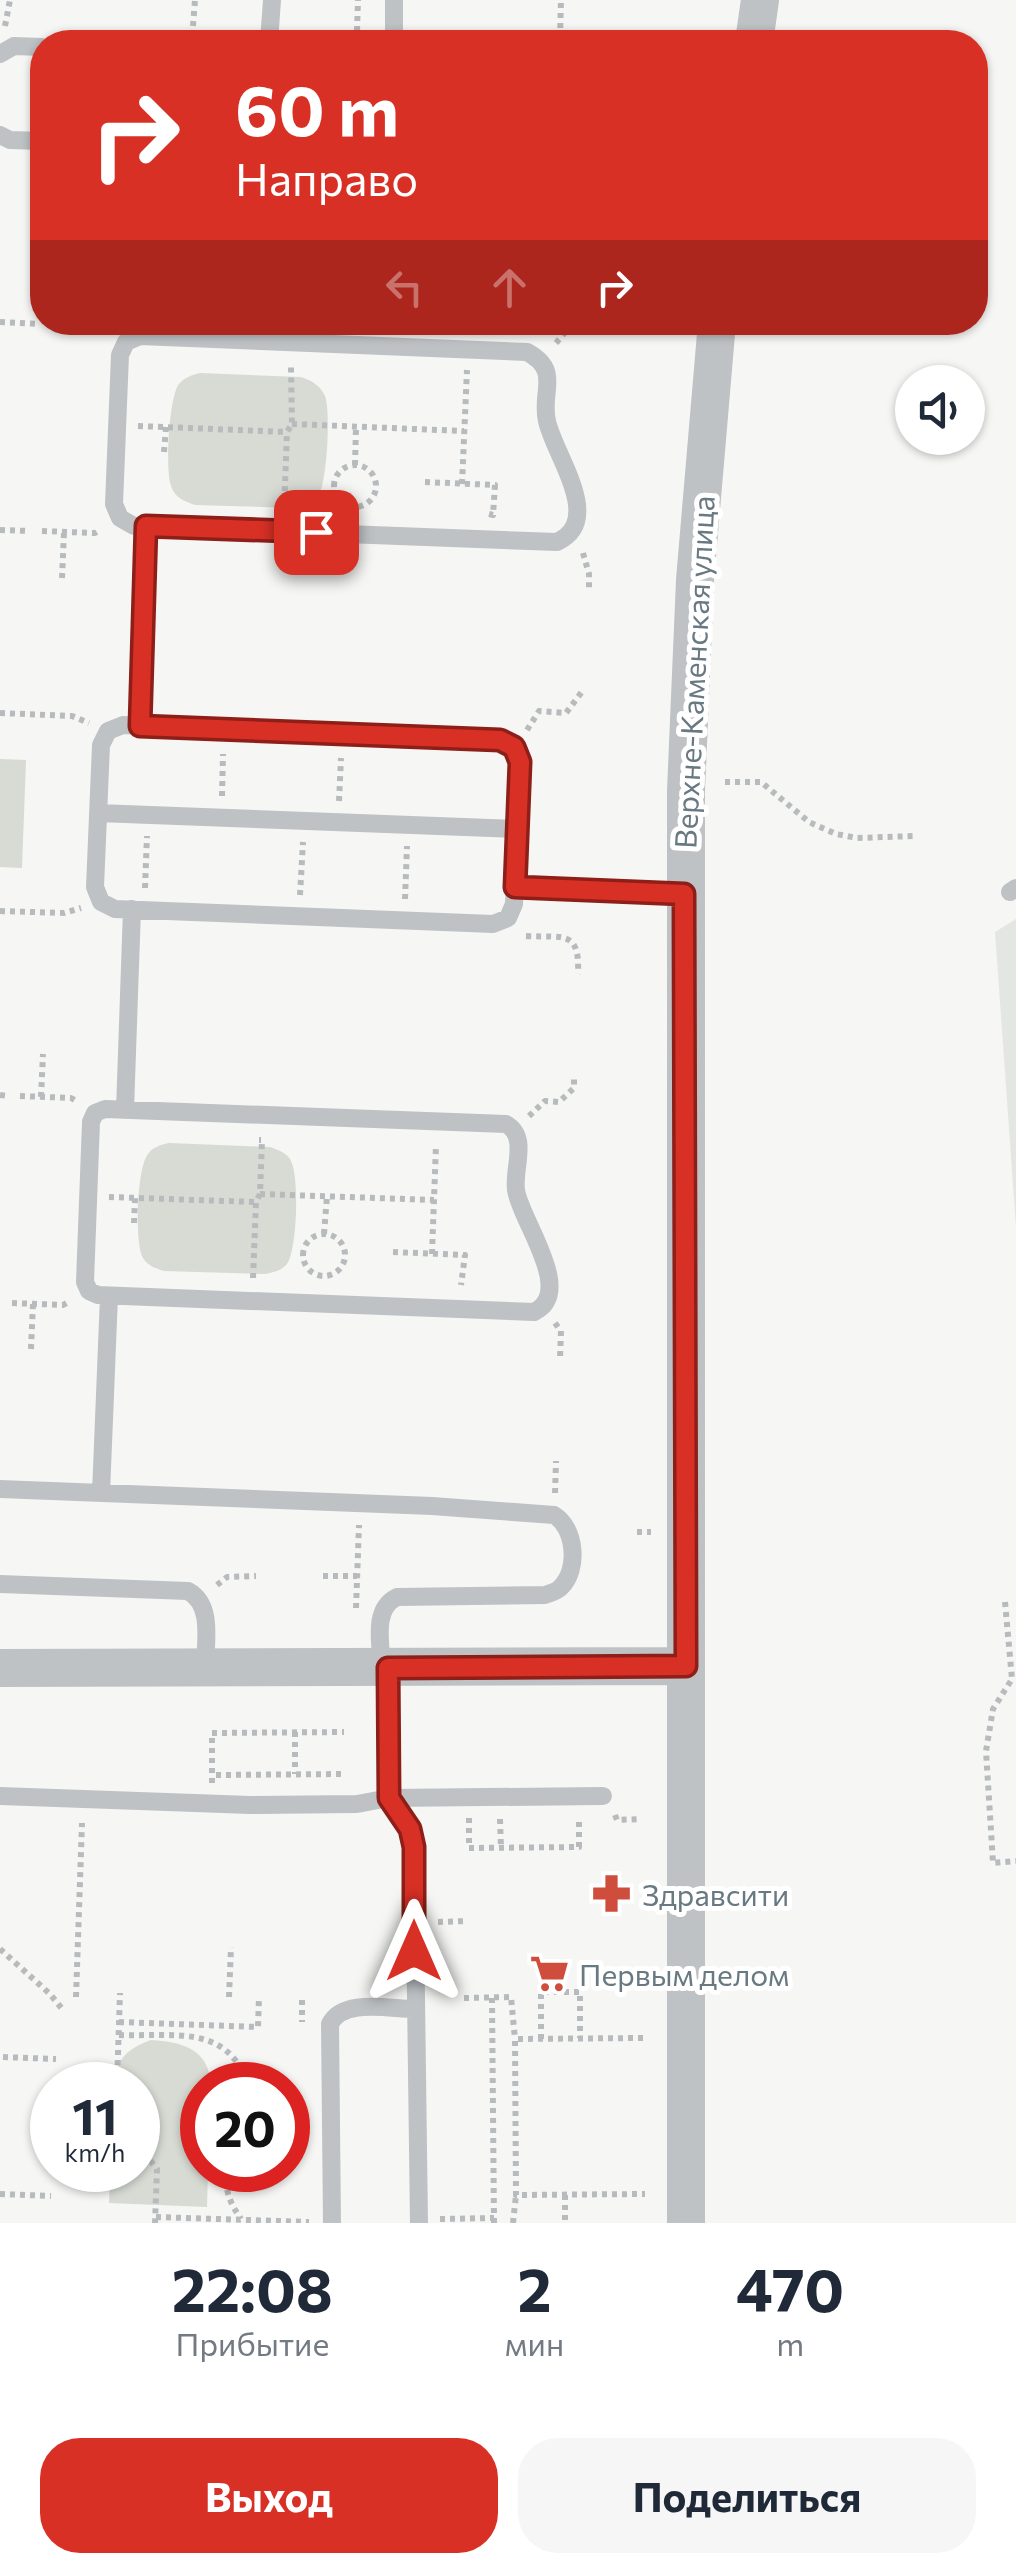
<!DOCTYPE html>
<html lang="ru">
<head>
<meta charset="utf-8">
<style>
  :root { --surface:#fff; --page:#f6f6f7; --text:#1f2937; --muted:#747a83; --accent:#d93025 }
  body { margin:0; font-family:Commissioner,sans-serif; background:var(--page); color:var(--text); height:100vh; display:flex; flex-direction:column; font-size:38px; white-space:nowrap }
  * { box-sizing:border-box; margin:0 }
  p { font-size:32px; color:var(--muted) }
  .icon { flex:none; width:55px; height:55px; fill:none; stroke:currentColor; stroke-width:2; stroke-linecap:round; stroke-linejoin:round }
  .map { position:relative; height:2223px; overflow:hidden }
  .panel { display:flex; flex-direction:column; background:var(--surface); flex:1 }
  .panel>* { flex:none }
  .banner { position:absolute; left:30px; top:30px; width:958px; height:305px; border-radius:40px; box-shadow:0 2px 8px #0004; background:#d93025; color:#fff; overflow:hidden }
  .tools { position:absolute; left:895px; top:365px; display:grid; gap:20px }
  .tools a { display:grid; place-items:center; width:90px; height:90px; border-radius:50%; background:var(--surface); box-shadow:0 2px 8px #0004; font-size:50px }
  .speed { position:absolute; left:30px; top:2062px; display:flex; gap:20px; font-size:50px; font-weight:700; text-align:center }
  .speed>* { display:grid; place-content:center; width:130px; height:130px; border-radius:50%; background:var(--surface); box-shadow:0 2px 8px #0004; line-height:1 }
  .speed small { font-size:25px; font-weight:400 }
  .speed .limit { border:15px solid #d22; background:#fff; color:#111 }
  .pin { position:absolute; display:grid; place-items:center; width:85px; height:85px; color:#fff; margin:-42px; border-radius:20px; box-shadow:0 5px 15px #0006 }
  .me { position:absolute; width:110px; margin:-55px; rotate:0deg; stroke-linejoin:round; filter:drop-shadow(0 0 8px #0008) }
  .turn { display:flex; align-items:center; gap:35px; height:210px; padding:0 40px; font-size:45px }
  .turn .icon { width:130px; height:130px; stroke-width:2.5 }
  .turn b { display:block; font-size:70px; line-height:85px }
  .lanes { display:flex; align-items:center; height:95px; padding:0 40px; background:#0003; justify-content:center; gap:50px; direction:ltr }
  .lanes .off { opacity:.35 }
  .eta { display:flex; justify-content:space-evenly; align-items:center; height:170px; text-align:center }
  .eta b { font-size:60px; font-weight:700; line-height:70px }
  .cta { display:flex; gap:20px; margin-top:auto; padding:20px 40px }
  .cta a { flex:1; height:115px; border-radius:40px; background:var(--accent); color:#fff; font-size:40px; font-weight:700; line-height:115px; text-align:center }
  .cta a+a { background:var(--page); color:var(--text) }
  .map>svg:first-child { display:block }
  .built { fill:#e4e6e4 }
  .green { fill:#d7dbd4 }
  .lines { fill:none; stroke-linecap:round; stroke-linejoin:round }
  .path { stroke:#b8bbbd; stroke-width:6; stroke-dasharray:5 5; stroke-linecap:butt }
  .service { stroke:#bec2c5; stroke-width:18 }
  .minor { stroke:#bec2c5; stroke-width:38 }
  .route-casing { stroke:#8d1f18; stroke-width:25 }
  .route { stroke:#d93025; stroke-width:18 }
  .labels { text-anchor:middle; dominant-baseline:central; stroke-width:10; stroke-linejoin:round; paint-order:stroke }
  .street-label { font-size:30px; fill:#697981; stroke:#fff }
  .poi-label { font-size:30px; fill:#697981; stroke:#fff; text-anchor:start }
</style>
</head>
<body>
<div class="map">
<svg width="1016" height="2223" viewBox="0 0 1016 2223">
  <rect width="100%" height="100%" fill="#f6f6f4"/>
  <path class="built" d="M 1016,919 L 1016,1227 L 995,932 Z"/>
  <path class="green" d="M 200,373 L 301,377 C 312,381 320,385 325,396 C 331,411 327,487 317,499 C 311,506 305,507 296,508 L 195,505 C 184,501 175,498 171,486 C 165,470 169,396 179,384 C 185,377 192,375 200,373 Z
    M 0,759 L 26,760 L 22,868 L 0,867 Z
    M 169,1143 L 270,1147 C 278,1150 285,1152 290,1159 C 300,1174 297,1251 287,1264 C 281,1271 274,1272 265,1274 L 164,1271 C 155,1268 148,1266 143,1258 C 134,1243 137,1167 148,1154 C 153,1147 160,1145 169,1143 Z
    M 151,2040 C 183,2042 209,2049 211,2085 L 202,2085 L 202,2170 L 208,2170 L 207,2207 L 109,2203 L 110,2170 L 138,2170 L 138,2085 L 113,2085 C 115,2060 128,2048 151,2040 Z"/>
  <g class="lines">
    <path class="path" d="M 5,26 L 10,0
      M 193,26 L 195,0
      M 357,31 L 358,0
      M 560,38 L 561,0
      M 640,42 L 641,41
      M 0,322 L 38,324
      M 51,324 L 104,326 L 108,330
      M 556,343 L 568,329 L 605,331 L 605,322
      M 292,424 L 464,431
      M 138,426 L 287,432
      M 164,452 L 166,427
      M334 486a21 21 0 1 1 42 0a21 21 0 1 1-42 0Z
      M 355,465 L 356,427
      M 425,482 L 495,485 L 493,515 L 489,514
      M 462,484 L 467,370
      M 284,511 L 287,432 L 292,424 L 291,367
      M 0,530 L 30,531
      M 42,531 L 95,533 L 100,530
      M 583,553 L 589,574 L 589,591
      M 62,578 L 64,532
      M 0,713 L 72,716 L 89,723
      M 527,730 L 539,711 L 566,713 L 584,689
      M 725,782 L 761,782 L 809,822 L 836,834 L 857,838 L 915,836
      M 222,796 L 223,754
      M 339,801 L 341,758
      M 145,888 L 147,836
      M 300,895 L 303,842
      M 405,899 L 407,846
      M 0,911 L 64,913 L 81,908
      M 526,936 C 563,938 580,929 578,974
      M 0,1095 L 8,1096
      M 20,1096 L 71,1098 L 78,1102
      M 41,1097 L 43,1054
      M 529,1116 L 545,1101 L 559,1102 L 574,1088 L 574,1075
      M 260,1194 L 434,1200
      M 109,1197 L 256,1202
      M 134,1223 L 135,1198
      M303 1255a21 21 0 1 1 42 0a21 21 0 1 1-42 0Z
      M 324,1234 L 327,1196
      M 393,1252 L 465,1255 L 461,1285
      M 432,1254 L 436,1145
      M 253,1278 L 256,1202 L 260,1194 L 262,1140 L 259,1140
      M 12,1303 L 63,1305 L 70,1301
      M 555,1323 L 561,1331 L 560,1359
      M 31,1349 L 33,1304
      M 555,1493 L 556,1461
      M 637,1532 L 651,1532
      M 323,1576 L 357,1576
      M 217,1585 L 227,1577 L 256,1576
      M 1005,1602 L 1012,1679 L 993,1709 L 986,1751 L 993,1863 L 1016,1861
      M 356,1608 L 359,1525
      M 295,1732 L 295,1774
      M 216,1775 L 345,1774
      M 212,1783 L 212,1733 L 344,1732
      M 615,1815 L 617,1820 L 641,1819
      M 469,1818 L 469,1848 L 579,1847 L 579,1819
      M 500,1819 L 501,1848
      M 438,1922 L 467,1921
      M 0,1949 L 50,1994 L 63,2010
      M 76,1997 L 82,1823
      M 229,1997 L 231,1947
      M 464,1998 L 511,1997 L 515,2039
      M 492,1998 L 494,2223
      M 302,2000 L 302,2022
      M 119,2022 L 258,2027 L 259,1998
      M 119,2035 C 172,2037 228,2023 248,2085
      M 643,2038 L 515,2039 L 516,2195 L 645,2194
      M 541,2039 L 541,1992 L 580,1992 L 580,2038
      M 3,2057 L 56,2059
      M 117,2085 L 120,1993
      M 138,2145 L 157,2169 L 155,2223
      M 227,2170 C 224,2190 230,2203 241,2219
      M 0,2194 L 51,2196
      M 565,2195 L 565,2223
      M 156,2217 L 309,2222
      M 440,2219 L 494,2218
      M 513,2223 L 516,2195"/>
    <path class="service" d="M 269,42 L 272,0
      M 394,42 L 394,0
      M 0,54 L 14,46 L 42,47
      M 0,135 L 10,140 L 42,141
      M 140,336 L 527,352 C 562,371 540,391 547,421 C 554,455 605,520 557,542 L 134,526 L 120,518 L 114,504 L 120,355 L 126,342 Z
      M 123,725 L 500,740 L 514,747 L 520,761 L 514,904 L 508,918 L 493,924 L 115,909 L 101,902 L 95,887 L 101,745 L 108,731 Z
      M 140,726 L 146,526
      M 98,813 L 517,829
      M 515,887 L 684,894
      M 1010,892 L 1016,888
      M 105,1109 L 506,1124 C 529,1137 513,1168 516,1190 C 520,1220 576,1292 534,1312 L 98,1295 L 89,1291 L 85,1282 L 91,1122 L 95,1113 Z
      M 125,1110 L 132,909
      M 0,1489 L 432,1506 L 554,1515 C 575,1527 580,1570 560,1588 C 556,1592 550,1593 545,1595 L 397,1597 C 372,1609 381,1644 382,1668
      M 101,1493 L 109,1296
      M 0,1584 L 188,1591 C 214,1605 205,1643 205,1669
      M 388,1668 L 389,1798 L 410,1829 L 414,1847 L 419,2223
      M 0,1796 L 250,1805 L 357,1804 L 389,1798 L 603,1796
      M 332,2223 L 330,2024 C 343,1998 389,2009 415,2009"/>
    <path class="minor" d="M 754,42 L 760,0
      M 0,1668 L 686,1666
      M 686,2223 L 686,791 L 695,580 L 717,322"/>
  </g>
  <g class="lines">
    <defs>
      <path id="route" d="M 316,532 L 146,526 L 140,726 L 500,740 L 514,747 L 520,762 L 515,887 L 684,894 L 686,1666 L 388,1668 L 389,1798 L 410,1829 L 414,1847 L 414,1951"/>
    </defs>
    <use href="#route" class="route-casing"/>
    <use href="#route" class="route"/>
  </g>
  <defs>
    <symbol id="pharmacy-bare" viewBox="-9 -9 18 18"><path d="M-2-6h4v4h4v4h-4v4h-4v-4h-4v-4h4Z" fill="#ce4d3d" stroke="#fff" stroke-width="2.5" paint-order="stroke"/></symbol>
    <symbol id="supermarket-bare" viewBox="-9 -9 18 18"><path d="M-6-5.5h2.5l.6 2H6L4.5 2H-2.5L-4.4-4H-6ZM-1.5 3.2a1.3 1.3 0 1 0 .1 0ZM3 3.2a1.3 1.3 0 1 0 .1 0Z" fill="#ce4d3d" stroke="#fff" stroke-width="2.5" paint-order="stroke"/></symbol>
  </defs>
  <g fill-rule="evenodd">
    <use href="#pharmacy-bare" x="584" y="1866" width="55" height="55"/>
    <use href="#supermarket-bare" x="522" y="1946" width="55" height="55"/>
  </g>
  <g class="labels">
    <g class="street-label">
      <text transform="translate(693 672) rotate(-87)">Верхне-Каменская улица</text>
    </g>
    <g class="poi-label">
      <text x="642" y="1893">Здравсити</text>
      <text x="579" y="1973">Первым делом</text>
    </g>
  </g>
</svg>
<div class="tools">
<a><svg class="icon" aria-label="sound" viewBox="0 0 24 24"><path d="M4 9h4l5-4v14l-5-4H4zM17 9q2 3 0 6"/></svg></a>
</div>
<div class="speed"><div>11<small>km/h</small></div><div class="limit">20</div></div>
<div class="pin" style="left:316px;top:532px;background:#d93025"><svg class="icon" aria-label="arrive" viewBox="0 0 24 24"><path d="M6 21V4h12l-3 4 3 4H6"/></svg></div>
<svg class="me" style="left:414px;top:1951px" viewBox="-20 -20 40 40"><path d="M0-17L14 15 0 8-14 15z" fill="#d93025" stroke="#fff" stroke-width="4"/></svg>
<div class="banner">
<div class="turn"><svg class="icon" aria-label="right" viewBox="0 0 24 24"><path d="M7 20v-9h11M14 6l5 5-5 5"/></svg><div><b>60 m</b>Направо</div></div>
<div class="lanes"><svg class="icon off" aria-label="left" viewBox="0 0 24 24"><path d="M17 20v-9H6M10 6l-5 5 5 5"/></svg><svg class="icon off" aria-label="ahead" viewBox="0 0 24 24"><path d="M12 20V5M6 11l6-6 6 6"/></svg><svg class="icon" aria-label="right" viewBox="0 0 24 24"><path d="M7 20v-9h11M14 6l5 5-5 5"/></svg></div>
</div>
</div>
<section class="panel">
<div class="eta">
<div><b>22:08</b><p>Прибытие</p></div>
<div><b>2</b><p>мин</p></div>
<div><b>470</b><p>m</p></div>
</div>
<div class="cta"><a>Выход</a><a>Поделиться</a></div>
</section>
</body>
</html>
